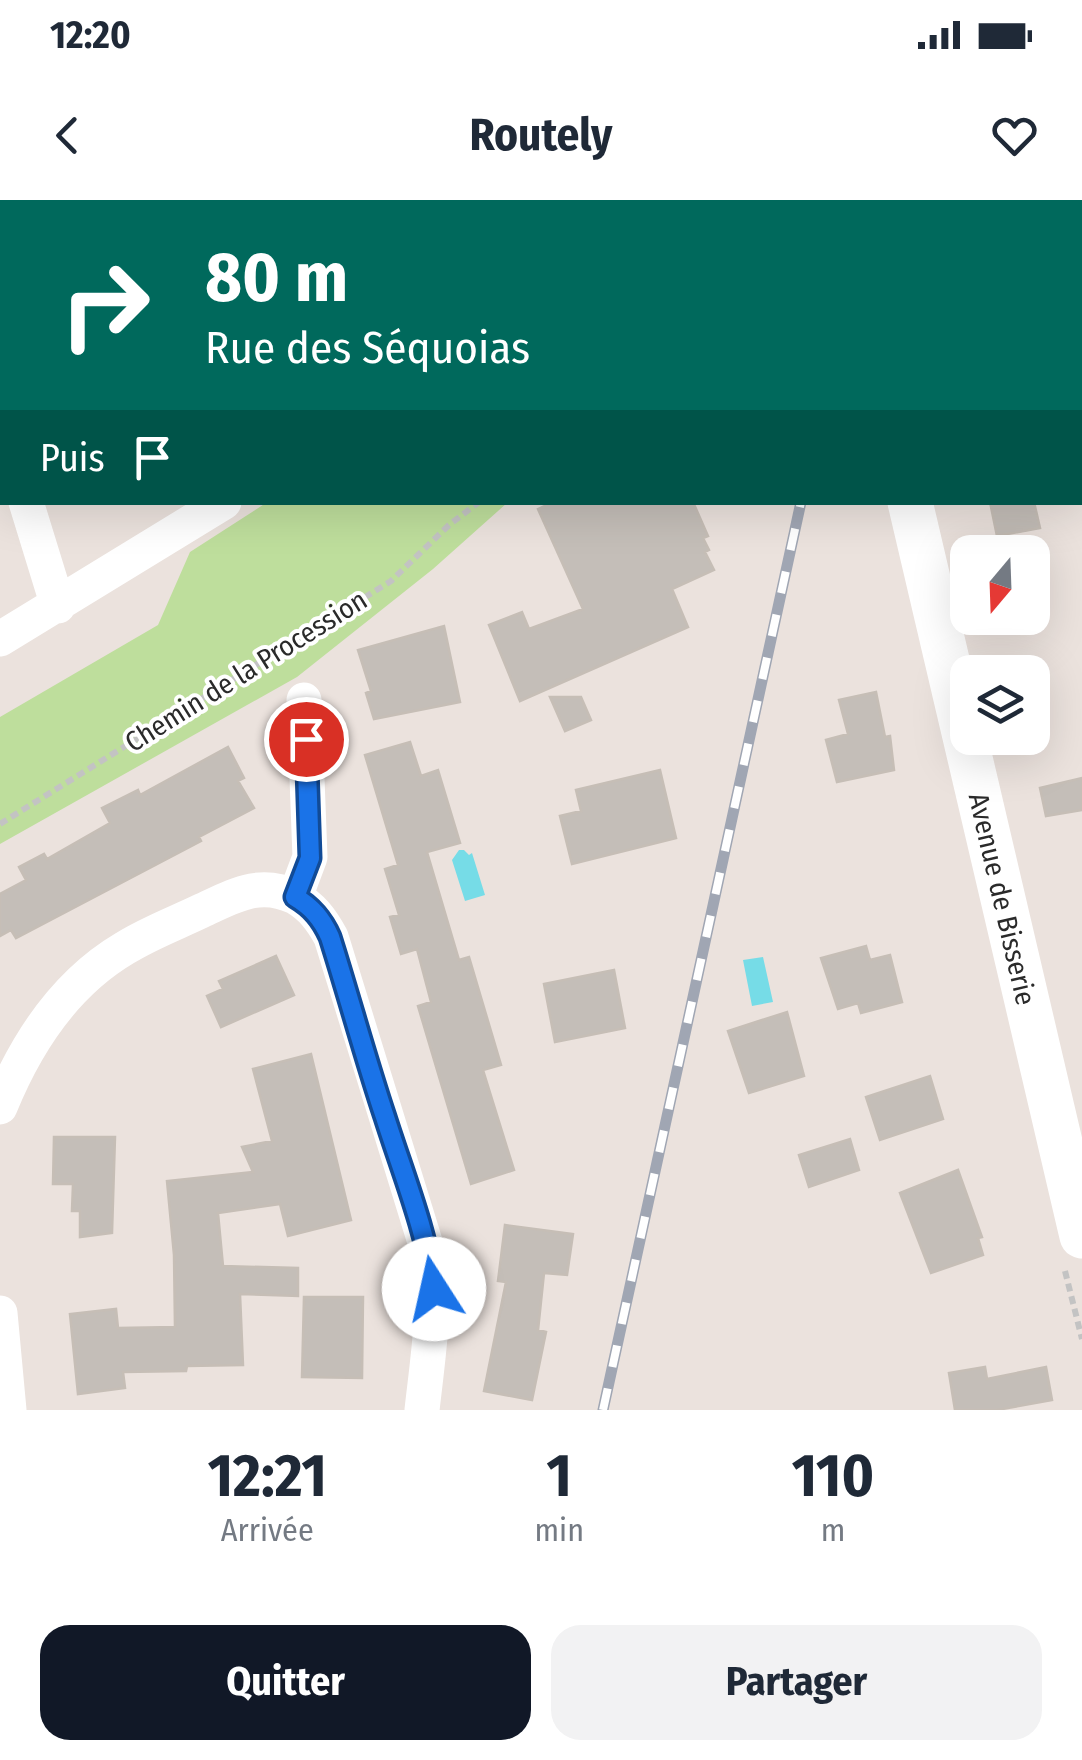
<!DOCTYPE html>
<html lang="fr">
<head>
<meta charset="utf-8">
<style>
  :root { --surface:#fff; --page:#f2f2f3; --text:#1f2937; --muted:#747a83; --accent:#111827 }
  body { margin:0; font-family:"Fira Sans Condensed",sans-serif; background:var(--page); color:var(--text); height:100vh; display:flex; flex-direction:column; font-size:38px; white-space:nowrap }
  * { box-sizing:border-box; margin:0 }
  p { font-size:32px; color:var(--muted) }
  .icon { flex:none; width:55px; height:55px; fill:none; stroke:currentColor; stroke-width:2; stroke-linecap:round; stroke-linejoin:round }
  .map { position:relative; height:1210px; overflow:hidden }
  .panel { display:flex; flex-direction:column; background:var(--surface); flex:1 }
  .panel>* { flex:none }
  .banner { position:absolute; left:0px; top:0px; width:1082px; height:305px; box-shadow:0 10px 40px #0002; background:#00695c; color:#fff; overflow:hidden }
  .needle { width:65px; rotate:199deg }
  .tools { position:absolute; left:950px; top:335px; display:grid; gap:20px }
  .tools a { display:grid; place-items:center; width:100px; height:100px; border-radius:20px; background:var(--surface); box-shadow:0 10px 40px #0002; font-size:50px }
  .pin { position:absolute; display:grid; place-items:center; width:85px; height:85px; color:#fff; margin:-42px; border:5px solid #fff; border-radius:50%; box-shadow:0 2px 10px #0007 }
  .me { position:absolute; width:110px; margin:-55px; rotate:350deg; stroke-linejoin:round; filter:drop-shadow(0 0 8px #0008) }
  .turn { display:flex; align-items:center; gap:35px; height:210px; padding:0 40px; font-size:45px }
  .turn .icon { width:130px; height:130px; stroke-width:2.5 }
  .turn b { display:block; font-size:70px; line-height:85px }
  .then { display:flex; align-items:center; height:95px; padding:0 40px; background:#0003; gap:20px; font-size:38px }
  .eta { display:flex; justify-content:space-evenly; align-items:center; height:170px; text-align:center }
  .eta b { font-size:60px; font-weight:700; line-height:70px }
  .primary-button { display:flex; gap:20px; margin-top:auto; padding:20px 40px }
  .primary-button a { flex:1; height:115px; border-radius:30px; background:var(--accent); color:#fff; font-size:40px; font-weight:700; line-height:115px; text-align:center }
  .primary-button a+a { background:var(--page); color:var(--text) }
  .status { display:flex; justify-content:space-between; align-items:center; height:70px; padding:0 50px; background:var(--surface); direction:ltr }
  .status svg { height:28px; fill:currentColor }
  header { display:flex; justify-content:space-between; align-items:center; height:130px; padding:0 40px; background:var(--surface); font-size:45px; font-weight:700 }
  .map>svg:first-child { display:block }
  .green { fill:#bede9c }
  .water { fill:#76dce7 }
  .building { fill:#c4beb8; stroke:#c6beb6; stroke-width:2.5 }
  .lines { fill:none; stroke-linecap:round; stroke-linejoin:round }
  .path { stroke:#c3c3c3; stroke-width:6; stroke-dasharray:8 5; stroke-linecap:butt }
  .service { stroke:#fff; stroke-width:18 }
  .minor { stroke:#fff; stroke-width:35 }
  .tertiary { stroke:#fff; stroke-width:45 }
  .rail-casing { stroke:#a0a6b3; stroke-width:11 }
  .rail { stroke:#fff; stroke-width:8; stroke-dasharray:22; stroke-linecap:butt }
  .route-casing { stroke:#114b97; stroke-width:25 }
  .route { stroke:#1a73e8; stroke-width:18 }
  .labels { text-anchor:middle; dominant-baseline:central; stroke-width:8; stroke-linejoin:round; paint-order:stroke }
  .street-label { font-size:28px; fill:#2a2a2a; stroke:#fff }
</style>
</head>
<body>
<div class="status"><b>12:20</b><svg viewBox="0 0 49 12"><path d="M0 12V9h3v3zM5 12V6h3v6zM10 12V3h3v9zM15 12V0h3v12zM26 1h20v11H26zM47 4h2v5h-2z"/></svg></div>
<header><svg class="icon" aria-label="back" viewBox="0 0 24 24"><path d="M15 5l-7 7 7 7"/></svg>Routely<svg class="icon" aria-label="heart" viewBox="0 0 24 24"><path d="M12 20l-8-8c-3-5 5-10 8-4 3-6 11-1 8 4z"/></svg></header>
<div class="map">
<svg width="1082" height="1210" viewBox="0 0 1082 1210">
  <rect width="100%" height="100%" fill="#ebe2dd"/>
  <path class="green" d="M 266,303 L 507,303 L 433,369 L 297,477 L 0,644 L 0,517 L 158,425 L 190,352 Z"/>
  <path class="water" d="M 459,650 L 464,650 L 469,655 L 472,653 L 485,695 L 465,701 L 452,660 Z
    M 763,757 L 773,802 L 752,806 L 743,760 Z"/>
  <path class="building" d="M 553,302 L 693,302 L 708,336 L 703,338 L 709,350 L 705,352 L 714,370 L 672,389 L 688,427 L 520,501 L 489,425 L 522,412 L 529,429 L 583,409 L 538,309 Z
    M 990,302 L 1034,302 L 1040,328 L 997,336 Z
    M 444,426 L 460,502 L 374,519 L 366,493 L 371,491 L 358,450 Z
    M 876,492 L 885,537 L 890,536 L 894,570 L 837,582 L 826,540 L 848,534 L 839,500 Z
    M 550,497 L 581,497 L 591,520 L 565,531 Z
    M 410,542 L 421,576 L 438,570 L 460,643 L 427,652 L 459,760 L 469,757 L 501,865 L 483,870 L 514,970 L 471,984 L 418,806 L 431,802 L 417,749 L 401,754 L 390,717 L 399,715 L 385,669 L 398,665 L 365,555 Z
    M 228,547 L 244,578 L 238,581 L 254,608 L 199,637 L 201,641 L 16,738 L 11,730 L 0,736 L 0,694 L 26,680 L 19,667 L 44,654 L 47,659 L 110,623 L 102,608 L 138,590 L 140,595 Z
    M 660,570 L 676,638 L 572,664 L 560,616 L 581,611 L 576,590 Z
    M 1082,578 L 1082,610 L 1046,616 L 1040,588 Z
    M 866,746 L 870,760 L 890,755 L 902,802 L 861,813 L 858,803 L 838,809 L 821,758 Z
    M 276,756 L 294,795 L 221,827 L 207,796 L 223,789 L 219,781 Z
    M 614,770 L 625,828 L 555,842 L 544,784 Z
    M 787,812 L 804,876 L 749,893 L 728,831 Z
    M 311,854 L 351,1020 L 288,1036 L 280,1004 L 218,1013 L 223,1066 L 298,1068 L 298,1096 L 240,1094 L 243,1165 L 187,1166 L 186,1171 L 123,1172 L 125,1188 L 78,1194 L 70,1114 L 116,1109 L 118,1128 L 175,1127 L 174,1055 L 167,981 L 253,972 L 242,947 L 272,941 L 253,869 Z
    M 930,876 L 943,919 L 880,940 L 866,897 Z
    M 54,937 L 115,937 L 112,1033 L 80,1037 L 80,1011 L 72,1011 L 73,984 L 53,984 Z
    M 850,939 L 859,970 L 809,987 L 799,955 Z
    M 958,970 L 982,1037 L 978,1038 L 983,1055 L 931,1073 L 900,993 Z
    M 505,1025 L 573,1034 L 567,1075 L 544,1073 L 538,1130 L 546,1132 L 532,1200 L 484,1191 L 506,1082 L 498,1081 Z
    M 304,1097 L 363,1097 L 362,1178 L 302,1177 Z
    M 985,1167 L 987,1179 L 1046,1167 L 1052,1200 L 997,1210 L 955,1210 L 949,1173 Z"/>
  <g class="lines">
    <path class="path" d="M 797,2 L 797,0
      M 0,624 L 391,381 L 449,325 L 479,302
      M 1065,1071 L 1082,1139"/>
    <path class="service" d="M 40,2 L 43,0
      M 0,32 L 2,30"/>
    <path class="minor" d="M 1080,10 L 1082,9
      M 0,220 L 2,228
      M 26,302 L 58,406
      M 0,439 L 224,302
      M 304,500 L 310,657 L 295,697 C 312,707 321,719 331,737 L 429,1055 C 436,1110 428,1156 422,1210
      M 0,907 C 26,843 64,784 125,748 C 149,733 176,723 201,711 C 234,696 259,680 295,697
      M 0,1113 L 9,1210"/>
    <path class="tertiary" d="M 737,0 L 737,2
      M 569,2 L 569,0
      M 910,302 L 1082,1036"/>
    <defs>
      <path id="rail" d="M 866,2 L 866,0
        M 603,1210 L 801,302"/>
    </defs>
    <use href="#rail" class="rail-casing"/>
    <use href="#rail" class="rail"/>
  </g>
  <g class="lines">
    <defs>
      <path id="route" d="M 306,539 L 310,658 L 295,697 C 312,707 322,719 330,737 C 349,797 365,857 385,917 C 403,974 426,1029 434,1089"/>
    </defs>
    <use href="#route" class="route-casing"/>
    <use href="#route" class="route"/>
  </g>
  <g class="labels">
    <g class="street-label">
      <text transform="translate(246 471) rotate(-32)">Chemin de la Procession</text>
      <text transform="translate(1002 699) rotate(77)">Avenue de Bisserie</text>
    </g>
  </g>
</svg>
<div class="tools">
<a><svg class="needle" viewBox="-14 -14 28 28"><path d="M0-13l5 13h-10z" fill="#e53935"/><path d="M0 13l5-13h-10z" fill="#747a83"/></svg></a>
<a><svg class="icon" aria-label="layers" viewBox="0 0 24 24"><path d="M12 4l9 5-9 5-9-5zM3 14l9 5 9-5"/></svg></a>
</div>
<div class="pin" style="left:306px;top:539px;background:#d93025"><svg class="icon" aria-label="arrive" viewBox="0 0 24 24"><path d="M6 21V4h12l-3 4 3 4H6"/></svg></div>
<svg class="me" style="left:434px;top:1089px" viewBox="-20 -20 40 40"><circle r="19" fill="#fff"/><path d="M0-13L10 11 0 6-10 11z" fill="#1a73e8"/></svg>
<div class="banner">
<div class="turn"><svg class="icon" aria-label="right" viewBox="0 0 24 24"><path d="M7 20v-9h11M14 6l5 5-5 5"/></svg><div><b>80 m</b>Rue des Séquoias</div></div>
<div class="then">Puis<svg class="icon" aria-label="arrive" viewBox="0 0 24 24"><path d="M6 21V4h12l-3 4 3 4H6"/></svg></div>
</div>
</div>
<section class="panel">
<div class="eta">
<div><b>12:21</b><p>Arrivée</p></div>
<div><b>1</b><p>min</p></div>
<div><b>110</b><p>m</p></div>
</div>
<div class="primary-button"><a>Quitter</a><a>Partager</a></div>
</section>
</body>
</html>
